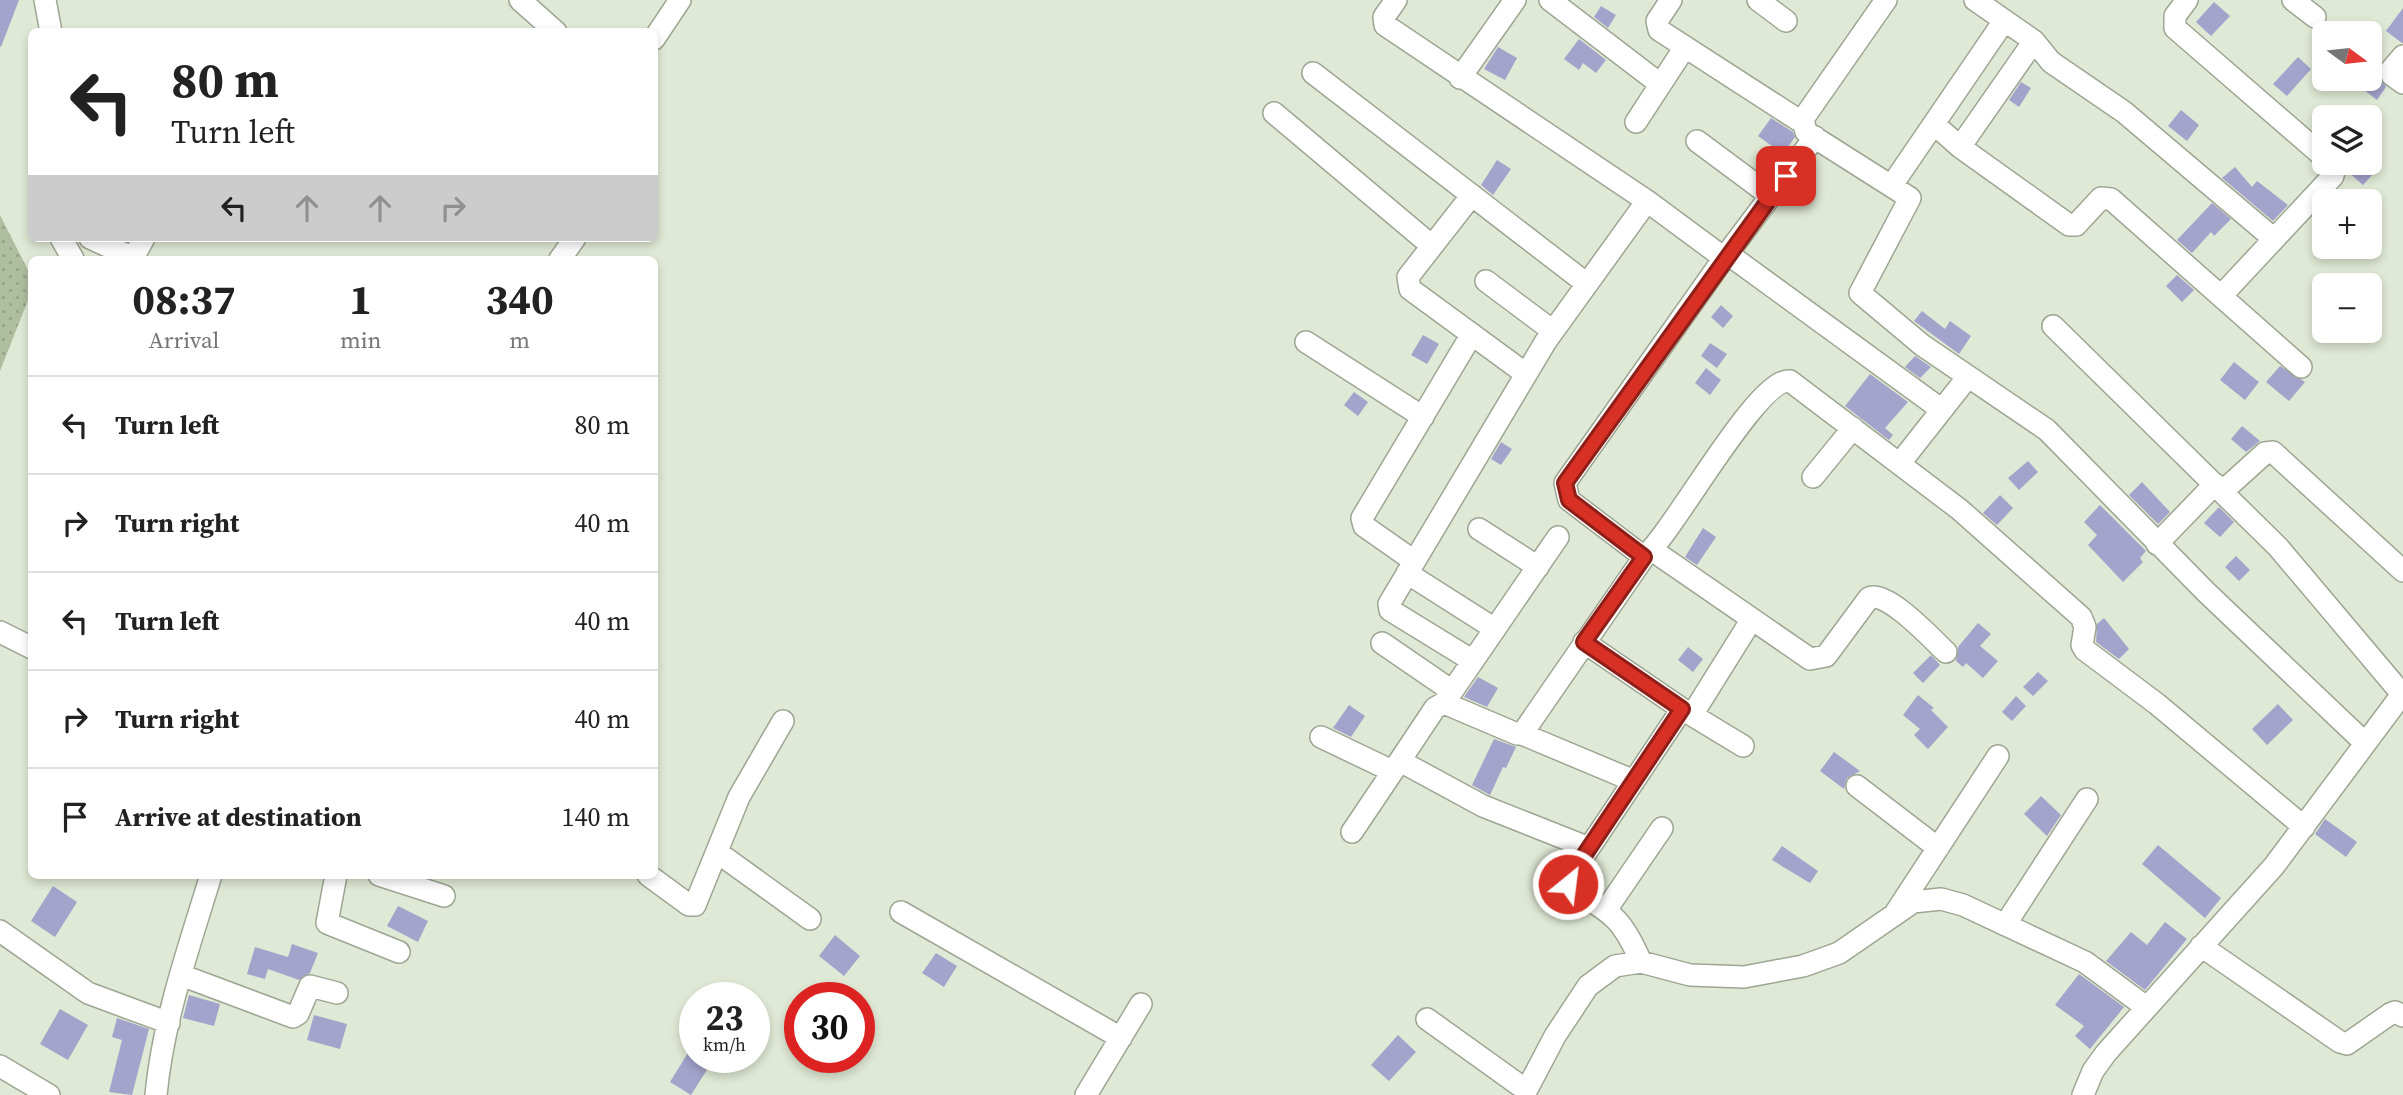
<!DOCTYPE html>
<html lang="en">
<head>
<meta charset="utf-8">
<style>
  :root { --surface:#fff; --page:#f2f2f2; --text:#222; --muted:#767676; --line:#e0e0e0 }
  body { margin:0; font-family:"Source Serif 4",serif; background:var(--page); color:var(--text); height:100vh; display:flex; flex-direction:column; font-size:26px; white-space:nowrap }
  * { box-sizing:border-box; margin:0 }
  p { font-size:23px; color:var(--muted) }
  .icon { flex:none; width:38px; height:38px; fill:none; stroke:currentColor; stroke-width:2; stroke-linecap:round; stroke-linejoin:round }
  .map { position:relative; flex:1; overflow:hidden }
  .drawer { position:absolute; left:28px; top:256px; width:630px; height:623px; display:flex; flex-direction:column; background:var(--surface); border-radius:10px; box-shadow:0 4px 10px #0003 }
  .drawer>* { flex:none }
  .hud { position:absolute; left:28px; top:28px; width:630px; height:214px; border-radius:10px; box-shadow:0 4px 10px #0003; background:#fff; color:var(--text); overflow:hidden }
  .needle { width:46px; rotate:105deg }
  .fabs { position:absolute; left:2312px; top:21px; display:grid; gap:14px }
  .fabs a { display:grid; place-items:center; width:70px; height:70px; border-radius:10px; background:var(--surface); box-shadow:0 4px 10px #0003; font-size:35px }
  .speed { position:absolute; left:679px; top:982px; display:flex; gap:14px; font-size:35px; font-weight:700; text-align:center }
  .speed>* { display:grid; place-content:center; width:91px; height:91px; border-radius:50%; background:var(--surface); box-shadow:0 4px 10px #0003; line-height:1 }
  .speed small { font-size:18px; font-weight:400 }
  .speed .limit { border:10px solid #d22; background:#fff; color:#111 }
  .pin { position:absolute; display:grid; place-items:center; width:60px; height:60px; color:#fff; margin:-30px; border-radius:14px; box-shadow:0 4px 10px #0006 }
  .me { position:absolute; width:77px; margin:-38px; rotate:29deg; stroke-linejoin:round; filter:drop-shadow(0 0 5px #0008) }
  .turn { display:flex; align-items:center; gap:24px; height:147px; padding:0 28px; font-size:32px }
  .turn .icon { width:91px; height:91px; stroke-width:2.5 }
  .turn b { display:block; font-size:49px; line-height:60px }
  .lanes { display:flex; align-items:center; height:66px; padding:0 28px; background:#0003; justify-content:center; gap:35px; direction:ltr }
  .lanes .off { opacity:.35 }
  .eta { display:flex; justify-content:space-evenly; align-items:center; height:119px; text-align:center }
  .eta b { font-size:42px; font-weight:700; line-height:49px }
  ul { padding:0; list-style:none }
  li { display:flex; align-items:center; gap:21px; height:98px; padding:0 28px; border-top:2px solid var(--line) }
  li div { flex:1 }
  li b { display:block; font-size:26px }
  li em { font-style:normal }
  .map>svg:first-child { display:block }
  .grass { fill:url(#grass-dots) }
  .building { fill:#a4a3cc }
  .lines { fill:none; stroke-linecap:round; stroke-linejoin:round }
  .minor-casing { stroke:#9da693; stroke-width:24 }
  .minor { stroke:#fff; stroke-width:21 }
  .route-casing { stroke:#8d1f18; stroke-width:18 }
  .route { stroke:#d93025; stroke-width:12 }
</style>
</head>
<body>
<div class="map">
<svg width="2403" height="1095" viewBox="0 0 2403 1095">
  <defs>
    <pattern id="grass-dots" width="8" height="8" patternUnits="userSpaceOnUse" patternTransform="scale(1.75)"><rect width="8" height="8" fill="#b0bea0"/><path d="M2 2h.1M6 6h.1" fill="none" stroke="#96a289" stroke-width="1.8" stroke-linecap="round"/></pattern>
  </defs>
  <rect width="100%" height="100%" fill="#e0e9d5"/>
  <path class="grass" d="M 0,215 L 31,276 L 32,290 L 0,371 Z"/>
  <path class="building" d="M 0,0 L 19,0 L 1,47 L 0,46 Z
    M 2214,2 L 2230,16 L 2211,36 L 2196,22 Z
    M 1601,6 L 1616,15 L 1608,28 L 1594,17 Z
    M 2403,8 L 2403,43 L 2402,43 L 2386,31 Z
    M 1579,39 L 1606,60 L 1596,73 L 1583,63 L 1579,70 L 1564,59 Z
    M 1498,47 L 1517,58 L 1505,80 L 1484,69 Z
    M 2298,57 L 2311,69 L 2287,96 L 2273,84 Z
    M 2370,65 L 2378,71 L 2386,87 L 2377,100 L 2350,79 L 2370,79 Z
    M 2021,82 L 2031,88 L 2019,107 L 2009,100 Z
    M 2181,110 L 2199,125 L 2187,141 L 2168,126 Z
    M 1771,118 L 1793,132 L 1795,137 L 1783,154 L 1758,136 Z
    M 1497,160 L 1511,169 L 1493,195 L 1481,185 Z
    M 2353,163 L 2363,163 L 2374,173 L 2363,185 L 2347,171 Z
    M 2235,167 L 2252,187 L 2257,181 L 2288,205 L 2273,221 L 2222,178 Z
    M 2212,203 L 2231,219 L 2214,236 L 2211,232 L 2192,253 L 2177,240 Z
    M 2177,275 L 2194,290 L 2182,302 L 2166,286 Z
    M 1721,305 L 1733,316 L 1723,328 L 1711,317 Z
    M 1922,311 L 1945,329 L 1950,321 L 1971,336 L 1959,354 L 1914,321 Z
    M 1423,335 L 1439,344 L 1427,364 L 1411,355 Z
    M 1710,343 L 1727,354 L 1717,368 L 1701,356 Z
    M 1915,356 L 1931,367 L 1920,378 L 1905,367 Z
    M 2234,362 L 2259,382 L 2245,400 L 2220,380 Z
    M 2280,366 L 2305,382 L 2289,401 L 2266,382 Z
    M 1706,368 L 1721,380 L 1710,395 L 1695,383 Z
    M 1870,374 L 1908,402 L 1885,428 L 1893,435 L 1889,440 L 1845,406 Z
    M 1354,392 L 1368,402 L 1358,416 L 1344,405 Z
    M 2242,426 L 2260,441 L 2246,452 L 2231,439 Z
    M 1501,442 L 1512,449 L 1501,465 L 1491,459 Z
    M 2028,461 L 2038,472 L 2019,490 L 2008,478 Z
    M 2142,482 L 2170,512 L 2158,524 L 2129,495 Z
    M 2000,495 L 2013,508 L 1997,525 L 1983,513 Z
    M 2100,505 L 2146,551 L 2140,558 L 2143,562 L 2123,582 L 2088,545 L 2097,535 L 2084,522 Z
    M 2219,507 L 2234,522 L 2220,537 L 2204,523 Z
    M 1703,528 L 1716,537 L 1697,565 L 1685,557 Z
    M 2236,556 L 2250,570 L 2239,581 L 2225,567 Z
    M 2104,618 L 2129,649 L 2119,659 L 2096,642 L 2097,624 Z
    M 1978,623 L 1991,634 L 1980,646 L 1998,661 L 1983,678 L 1966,663 L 1963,667 L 1956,661 L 1958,647 Z
    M 1688,647 L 1703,659 L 1693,672 L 1678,660 Z
    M 1931,655 L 1940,665 L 1923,683 L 1913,673 Z
    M 2038,672 L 2048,681 L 2033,696 L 2023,687 Z
    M 1478,677 L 1498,688 L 1487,707 L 1464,697 Z
    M 1918,695 L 1934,708 L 1931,710 L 1948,727 L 1928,749 L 1914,735 L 1920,729 L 1903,715 Z
    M 2016,696 L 2026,706 L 2012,721 L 2002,712 Z
    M 2278,704 L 2293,720 L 2267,745 L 2252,729 Z
    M 1349,705 L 1365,716 L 1351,737 L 1333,728 Z
    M 1494,739 L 1516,747 L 1506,768 L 1503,767 L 1490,795 L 1472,785 Z
    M 1834,752 L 1860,771 L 1847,778 L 1844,789 L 1820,771 Z
    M 2041,796 L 2061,815 L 2047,836 L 2024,814 Z
    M 2325,819 L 2357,842 L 2346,857 L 2315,834 Z
    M 2158,845 L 2221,898 L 2205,918 L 2142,864 Z
    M 1782,846 L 1818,871 L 1810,883 L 1772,860 Z
    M 53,886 L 77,902 L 55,937 L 31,921 Z
    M 398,906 L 428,921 L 418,942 L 387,926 Z
    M 2165,922 L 2187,939 L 2145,990 L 2106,961 L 2131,932 L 2147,945 Z
    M 835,935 L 860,956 L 844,976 L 819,956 Z
    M 292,944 L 318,953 L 310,973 L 299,980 L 268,969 L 265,979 L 247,974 L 255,947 L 288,957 Z
    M 936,953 L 957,966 L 944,987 L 922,973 Z
    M 2079,974 L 2124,1007 L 2090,1049 L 2075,1036 L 2084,1026 L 2055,1005 Z
    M 189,995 L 220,1004 L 214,1026 L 183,1018 Z
    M 60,1009 L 88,1025 L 68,1060 L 40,1044 Z
    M 314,1015 L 347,1024 L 340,1049 L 307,1040 Z
    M 117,1018 L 149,1029 L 132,1095 L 109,1092 L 122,1040 L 112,1037 Z
    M 1398,1035 L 1416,1052 L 1389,1081 L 1371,1065 Z
    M 689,1051 L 710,1065 L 691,1095 L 670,1082 Z"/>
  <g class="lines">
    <defs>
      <path id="minor" d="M 45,0 L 51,32
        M 520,0 L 556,32
        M 1396,0 L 1384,17 L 1385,25 L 1647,201 L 1724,258 L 1565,483 L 1569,500 L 1644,557 C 1674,532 1757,377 1790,381 L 1959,509 L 2081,617 L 2085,627 L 2082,645 L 2085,650 L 2157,704 L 2304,827
        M 1550,0 L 1660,84
        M 1671,0 L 1657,21 L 1659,30 L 1803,123
        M 1758,0 L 1786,21
        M 1886,0 L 1803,119 L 1806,132 L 1910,198 L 1860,293 L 1922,345 L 2047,430 L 2206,592 L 2365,743
        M 1975,0 L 2034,41 L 2051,62 L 2124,112 L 2274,239
        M 2187,0 L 2175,16 L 2175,28 L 2324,157
        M 2293,0 L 2315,17
        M 654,39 L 680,0
        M 2403,56 L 2391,70 L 2392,75 L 2403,83
        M 1313,73 L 1587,284
        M 1460,78 L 1515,0
        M 1274,113 L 1432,246
        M 1636,122 L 1685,47
        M 1934,124 L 1960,147 L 2069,225 L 2076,225 L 2101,198 L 2111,199 L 2301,367
        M 1697,141 L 1771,196
        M 1960,147 L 2034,41
        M 1892,185 L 2004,21
        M 1472,195 L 1408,277 L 1410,289 L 1526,374
        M 61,238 L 73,259
        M 90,238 L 136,259
        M 1728,254 L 1942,410
        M 133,258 L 144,238
        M 1724,258 L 1815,137
        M 560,259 L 575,238
        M 1486,281 L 1553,331
        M 2221,296 L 2333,176 L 2334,169 L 2330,163
        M 2053,326 L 2278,547 L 2402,694
        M 1306,342 L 1423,417
        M 1900,463 L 1967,378
        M 1813,477 L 1853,428
        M 2223,491 L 2265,453 L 2273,452 L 2403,571
        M 1479,529 L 1538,567
        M 2157,544 L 2215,484
        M 1652,550 L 1810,659 L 1826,656 L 1869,598 C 1886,589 1933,640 1946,652
        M 1414,561 L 1364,526 L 1362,518 L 1472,334
        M 1407,573 L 1495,629
        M 0,632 L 32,648
        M 1584,642 L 1682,709 L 1743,746
        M 1382,643 L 1452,691
        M 1473,661 L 1390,610 L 1389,604 L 1546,341 L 1647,201
        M 1444,703 L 1558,537
        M 1692,715 L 1752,619
        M 1522,734 L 1634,781
        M 1321,737 L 1390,770 L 1395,768 L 1435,708 L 1444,703 L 1517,734 L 1522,734 L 1644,557
        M 1400,761 L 1483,806 L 1589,848
        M 1857,786 L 1938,848
        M 1352,832 L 1395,768
        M 717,852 L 810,919
        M 336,875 L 327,923 L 399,952
        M 379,875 L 444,896
        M 648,875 L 689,905 L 695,905 L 739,797 L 783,721
        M 1606,910 L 1662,828
        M 901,912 L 1121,1038
        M 1896,912 L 1998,756
        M 2005,925 L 2087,799
        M 0,931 L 88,993 L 169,1023
        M 2201,946 L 2340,1042 L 2347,1044 L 2390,1014 L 2395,1012 L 2403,1016
        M 1641,962 C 1621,916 1612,914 1571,888 L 1569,878 L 1682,709
        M 181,975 L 293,1017 L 298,1014 L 310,986 L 337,993
        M 1427,1019 L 1526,1090
        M 0,1066 L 49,1095
        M 156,1095 C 163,1020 189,947 211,875
        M 1086,1095 L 1141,1004
        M 1524,1095 L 1555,1036 L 1588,986 L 1615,966 L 1641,962 L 1690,975 L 1744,977 L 1803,966 L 1839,953 L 1913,902 L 1941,899 L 1963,905 L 2085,962 L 2146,1007
        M 2083,1095 L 2093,1071 L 2106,1053 L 2274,866 L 2403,693"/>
    </defs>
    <use href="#minor" class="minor-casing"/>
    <use href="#minor" class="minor"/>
  </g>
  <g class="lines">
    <defs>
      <path id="route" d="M 1568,884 L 1569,878 L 1682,709 L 1584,642 L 1644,557 L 1569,500 L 1565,483 L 1786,176"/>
    </defs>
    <use href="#route" class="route-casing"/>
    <use href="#route" class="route"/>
  </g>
</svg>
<div class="fabs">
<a><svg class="needle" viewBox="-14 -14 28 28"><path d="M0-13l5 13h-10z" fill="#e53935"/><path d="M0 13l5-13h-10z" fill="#767676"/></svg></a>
<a><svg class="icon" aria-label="layers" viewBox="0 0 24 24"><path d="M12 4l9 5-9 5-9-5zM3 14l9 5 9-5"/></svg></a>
<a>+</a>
<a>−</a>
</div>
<div class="speed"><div>23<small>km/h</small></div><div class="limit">30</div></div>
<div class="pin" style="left:1786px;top:176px;background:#d93025"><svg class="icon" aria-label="arrive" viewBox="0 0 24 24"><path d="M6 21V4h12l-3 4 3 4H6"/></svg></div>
<svg class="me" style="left:1568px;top:884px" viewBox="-20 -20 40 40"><circle r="17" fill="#d93025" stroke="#fff" stroke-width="3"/><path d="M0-11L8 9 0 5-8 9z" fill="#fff"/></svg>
<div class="hud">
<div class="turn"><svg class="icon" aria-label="left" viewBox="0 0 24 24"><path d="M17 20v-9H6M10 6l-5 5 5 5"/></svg><div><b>80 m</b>Turn left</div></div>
<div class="lanes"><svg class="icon" aria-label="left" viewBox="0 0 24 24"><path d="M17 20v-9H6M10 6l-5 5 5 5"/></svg><svg class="icon off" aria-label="ahead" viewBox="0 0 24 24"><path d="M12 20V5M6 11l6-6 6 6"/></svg><svg class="icon off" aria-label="ahead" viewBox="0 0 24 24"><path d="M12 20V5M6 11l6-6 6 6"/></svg><svg class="icon off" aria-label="right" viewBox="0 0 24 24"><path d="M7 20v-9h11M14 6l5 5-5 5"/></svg></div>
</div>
<section class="drawer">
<div class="eta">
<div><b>08:37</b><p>Arrival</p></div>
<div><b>1</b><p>min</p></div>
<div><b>340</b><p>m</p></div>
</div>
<ul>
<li><svg class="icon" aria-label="left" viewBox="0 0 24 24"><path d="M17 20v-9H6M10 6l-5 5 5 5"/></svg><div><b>Turn left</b></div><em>80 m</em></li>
<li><svg class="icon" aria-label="right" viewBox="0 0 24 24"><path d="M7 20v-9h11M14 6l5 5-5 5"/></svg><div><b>Turn right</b></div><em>40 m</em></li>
<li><svg class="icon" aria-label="left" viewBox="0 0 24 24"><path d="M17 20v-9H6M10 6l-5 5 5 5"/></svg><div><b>Turn left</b></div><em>40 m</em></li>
<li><svg class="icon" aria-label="right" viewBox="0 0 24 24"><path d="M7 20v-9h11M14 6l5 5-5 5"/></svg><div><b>Turn right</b></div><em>40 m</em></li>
<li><svg class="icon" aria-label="arrive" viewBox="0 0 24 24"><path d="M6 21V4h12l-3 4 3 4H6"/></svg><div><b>Arrive at destination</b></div><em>140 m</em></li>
</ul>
</section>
</div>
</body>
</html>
